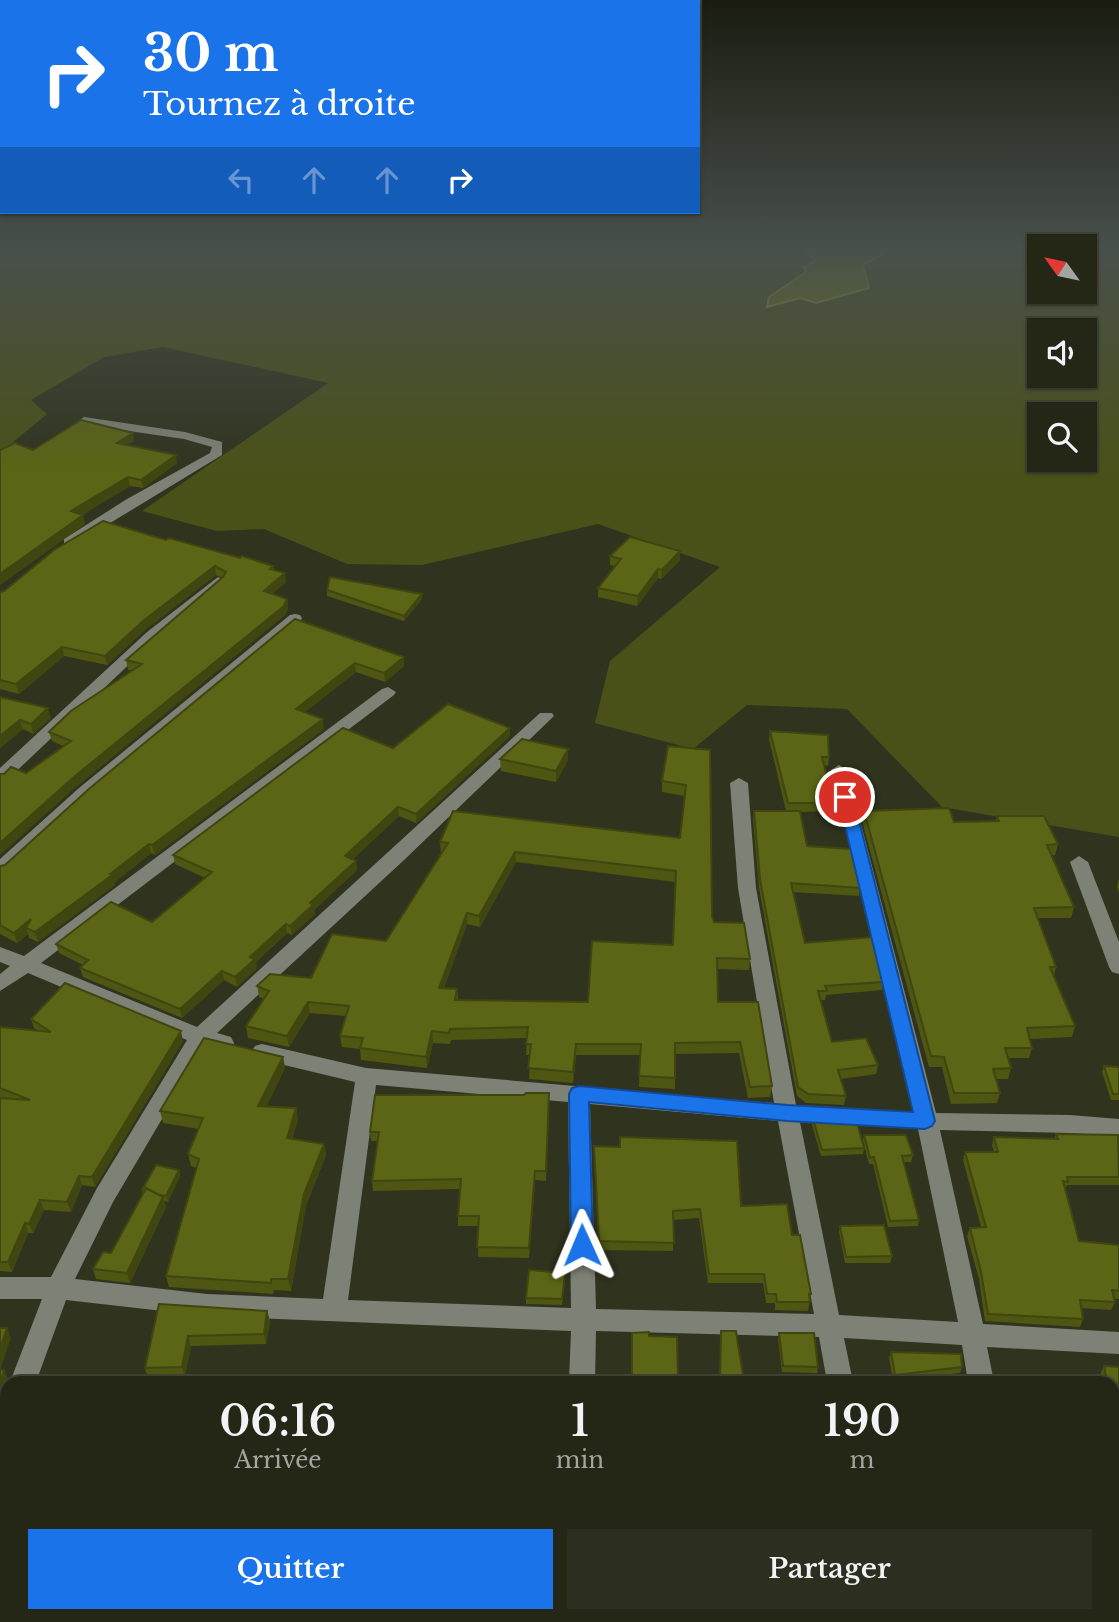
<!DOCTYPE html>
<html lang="fr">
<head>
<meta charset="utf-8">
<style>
  :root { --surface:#242616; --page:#2c2e1f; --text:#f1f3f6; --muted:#a3a5a1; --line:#414335; --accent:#1a73e8 }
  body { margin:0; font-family:"Libre Baskerville",serif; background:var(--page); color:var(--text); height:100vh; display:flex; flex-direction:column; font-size:26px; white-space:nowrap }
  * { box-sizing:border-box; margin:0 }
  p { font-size:23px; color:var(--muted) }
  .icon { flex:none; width:38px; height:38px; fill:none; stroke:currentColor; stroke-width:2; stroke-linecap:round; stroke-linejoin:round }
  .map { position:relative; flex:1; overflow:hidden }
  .sheet { position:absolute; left:0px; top:1376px; width:1120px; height:247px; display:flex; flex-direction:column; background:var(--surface); border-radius:21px 21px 0 0; box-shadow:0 2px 5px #0004,0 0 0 2px var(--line) }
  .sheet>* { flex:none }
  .guide { position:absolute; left:0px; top:0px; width:700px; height:214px; box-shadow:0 2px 5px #0004,0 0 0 2px var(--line); background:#1a73e8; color:#fff; overflow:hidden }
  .needle { width:46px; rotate:303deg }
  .tools { position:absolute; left:1027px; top:234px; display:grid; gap:14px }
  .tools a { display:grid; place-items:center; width:70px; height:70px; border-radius:0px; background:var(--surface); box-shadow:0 2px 5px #0004,0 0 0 2px var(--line); font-size:35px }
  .pin { position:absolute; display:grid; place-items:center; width:60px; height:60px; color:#fff; margin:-30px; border:4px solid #fff; border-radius:50%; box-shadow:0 2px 7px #0007 }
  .me { position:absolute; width:77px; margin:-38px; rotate:359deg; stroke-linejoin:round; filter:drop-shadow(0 0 5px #0008) }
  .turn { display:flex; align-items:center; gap:24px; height:147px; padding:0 28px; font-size:32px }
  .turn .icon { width:91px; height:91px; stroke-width:2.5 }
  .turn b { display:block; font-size:49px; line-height:60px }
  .lanes { display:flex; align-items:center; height:66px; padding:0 28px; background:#0003; justify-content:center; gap:35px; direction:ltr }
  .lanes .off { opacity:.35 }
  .eta { display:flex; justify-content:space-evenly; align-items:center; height:119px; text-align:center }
  .eta b { font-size:42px; font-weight:600; line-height:49px }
  .action { display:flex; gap:14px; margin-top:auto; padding:14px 28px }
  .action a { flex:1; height:80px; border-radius:0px; background:var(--accent); color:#fff; font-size:28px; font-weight:600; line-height:80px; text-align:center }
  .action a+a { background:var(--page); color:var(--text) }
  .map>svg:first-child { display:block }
  .green { fill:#4a5118; fill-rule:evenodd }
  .water { fill:#737d0c; stroke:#959d4a; stroke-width:2 }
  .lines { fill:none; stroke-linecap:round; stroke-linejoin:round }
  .minor { fill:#7e8176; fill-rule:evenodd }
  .wall { fill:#4f5612; fill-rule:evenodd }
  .shaded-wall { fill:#40460f }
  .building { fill:#5c6415; stroke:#40460f; stroke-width:2; fill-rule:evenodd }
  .route { fill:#1a73e8; stroke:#114b97; stroke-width:2 }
</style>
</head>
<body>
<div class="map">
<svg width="1119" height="1622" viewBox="0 0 1119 1622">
  <rect width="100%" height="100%" fill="#30331e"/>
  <path class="green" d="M 0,247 L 432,247 L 446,249 L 451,247 L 802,247 L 816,261 L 806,272 L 769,297 L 768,307 L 800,298 L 816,303 L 868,288 L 862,265 L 892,248 L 1119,247 L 1119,837 L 942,807 L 847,709 L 747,705 L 693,749 L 595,723 L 610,661 L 720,567 L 598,524 L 422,565 L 347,564 L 264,529 L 217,531 L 142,511 L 328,383 L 163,347 L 104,357 L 31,400 L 47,414 L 0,453 ZM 1040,247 L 1085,247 L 1085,292 L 1040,292 ZM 1040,331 L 1085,331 L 1085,376 L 1040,376 ZM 1040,415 L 1085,415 L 1085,460 L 1040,460 Z"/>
  <path class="water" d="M 802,247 L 917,247 L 892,248 L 863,265 L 869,288 L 816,303 L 800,298 L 767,307 L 769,297 L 806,272 L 804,267 L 816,261 Z"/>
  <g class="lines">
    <path class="minor" d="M 84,417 L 185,432 L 222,442 L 222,455 L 74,545 L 64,545 L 64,539 L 127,499 L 210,453 L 212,447 L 184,439 L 80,424 L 78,421 Z
      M 218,577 L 225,581 L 223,584 L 157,638 L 6,781 L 0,782 L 0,768 L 147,632 Z
      M 295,614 L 300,615 L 302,618 L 300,621 L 91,796 L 6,873 L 0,875 L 0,859 L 79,788 L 290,615 Z
      M 388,687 L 396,692 L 394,695 L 41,963 L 197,1027 L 540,713 L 552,713 L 554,716 L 403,861 L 217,1033 L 231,1037 L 234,1043 L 231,1049 L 224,1051 L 205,1046 L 113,1202 L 75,1279 L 207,1294 L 323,1299 L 355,1082 L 255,1058 L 251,1052 L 255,1046 L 262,1044 L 366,1068 L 774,1103 L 738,888 L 730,783 L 739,778 L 748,783 L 756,888 L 796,1105 L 914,1112 L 831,770 L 839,765 L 847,770 L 936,1113 L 1070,1115 L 1119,1119 L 1119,1137 L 1070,1133 L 940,1130 L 983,1324 L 1119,1332 L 1119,1354 L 987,1347 L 994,1382 L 968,1382 L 962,1345 L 844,1338 L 853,1382 L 827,1382 L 819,1337 L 596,1331 L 595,1382 L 569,1382 L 571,1331 L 207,1316 L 66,1300 L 36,1382 L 10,1382 L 42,1299 L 0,1299 L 0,1277 L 51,1277 L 97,1188 L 187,1040 L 28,973 L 0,991 L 0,974 L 10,966 L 0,962 L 0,947 L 24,956 L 382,689 ZM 376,1085 L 568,1102 L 571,1308 L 348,1300 ZM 590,1104 L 778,1121 L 814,1314 L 596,1309 ZM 800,1122 L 918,1129 L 958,1322 L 839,1315 Z
      M 1079,856 L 1088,862 L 1119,942 L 1119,974 L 1112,972 L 1109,967 L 1070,862 Z
      M 7,1411 L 7,1453 L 0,1456 L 0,1414 Z
      M 1015,1615 L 1045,1615 L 1047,1622 L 1017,1622 Z"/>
  </g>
  <path class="wall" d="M 134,441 L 127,445 L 177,463 L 143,488 L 130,486 L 82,515 L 85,524 L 0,585 L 0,450 L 33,450 Z
    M 166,540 L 273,566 L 274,570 L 286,582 L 272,594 L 287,599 L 288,608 L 285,615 L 77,786 L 26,773 L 63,746 L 52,741 L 49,732 L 132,670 L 128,670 L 126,660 L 222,578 L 216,575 L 145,630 L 107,665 L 64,656 L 19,694 L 0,689 L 0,592 Z
    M 610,556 L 680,560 L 661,579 L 658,578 L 637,606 L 598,597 L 598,588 L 615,566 L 610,565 Z
    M 327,590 L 422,599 L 404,621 L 327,596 Z
    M 295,619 L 404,666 L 385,682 L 356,672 L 305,712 L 324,729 L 155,855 L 151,853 L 114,883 L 115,885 L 38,942 L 29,938 L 28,934 L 17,943 L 0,934 L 0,866 L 5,865 Z
    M 0,697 L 51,718 L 33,734 L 23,729 L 0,748 Z
    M 770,731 L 829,757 L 828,766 L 824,765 L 834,803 L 833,811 L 800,812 L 807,846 L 860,888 L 859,896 L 793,892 L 805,943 L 883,982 L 882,990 L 826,995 L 825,1000 L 820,1000 L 832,1042 L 878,1065 L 876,1074 L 841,1079 L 846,1096 L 844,1105 L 806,1103 L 797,1096 L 759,888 L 753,819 L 754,811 L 786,811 L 769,739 Z
    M 510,736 L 416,823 L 399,816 L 353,859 L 356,861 L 357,870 L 314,910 L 315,914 L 292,935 L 287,933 L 256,962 L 257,968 L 237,987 L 224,980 L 182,1018 L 83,977 L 80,968 L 83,965 L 59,953 L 56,944 L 152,922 L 205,878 L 175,864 L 173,855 L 393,748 Z
    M 568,749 L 568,760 L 556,782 L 501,771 L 500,759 Z
    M 710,750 L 712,916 L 714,922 L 750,959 L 749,970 L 717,969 L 718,1002 L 772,1086 L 770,1097 L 748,1098 L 739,1053 L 675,1054 L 675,1089 L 639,1087 L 640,1055 L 576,1055 L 573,1083 L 529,1079 L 530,1055 L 526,1055 L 527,1038 L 451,1040 L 450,1044 L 433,1043 L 427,1068 L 361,1060 L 360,1049 L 342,1047 L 340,1036 L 346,1016 L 310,1013 L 289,1047 L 248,1038 L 246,1026 L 264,999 L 259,997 L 257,986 L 311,978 L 386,941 L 442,853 L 441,853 L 440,842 L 680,838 L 685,796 L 662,792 L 662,781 ZM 516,862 L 675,882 L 673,944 L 588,1002 L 458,1000 L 457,989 L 444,988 L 467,924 L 480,927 Z
    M 864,811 L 954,822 L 996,821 L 997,816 L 1058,844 L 1055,855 L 1052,855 L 1074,907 L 1071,918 L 1038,918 L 1056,967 L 1054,976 L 1075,1026 L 1072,1037 L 1030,1039 L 1032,1048 L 1029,1058 L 1008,1058 L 1011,1068 L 1008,1079 L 996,1079 L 1000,1093 L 997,1103 L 951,1104 L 942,1067 L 929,1067 L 862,821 Z
    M 1119,879 L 1119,893 L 1117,887 Z
    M 31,1019 L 183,1041 L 95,1187 L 82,1185 L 71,1212 L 44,1210 L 33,1233 L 28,1233 L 12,1272 L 0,1271 L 0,1098 L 2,1098 L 0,1097 L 0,1027 L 37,1030 L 34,1028 Z
    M 283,1057 L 285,1068 L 266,1107 L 296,1108 L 298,1120 L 292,1139 L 324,1144 L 326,1155 L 306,1206 L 291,1291 L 274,1290 L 273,1294 L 169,1287 L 166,1276 L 197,1168 L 191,1166 L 188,1154 L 199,1129 L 163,1123 L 160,1111 Z
    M 1104,1066 L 1119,1067 L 1119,1100 L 1111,1100 L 1102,1072 Z
    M 549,1103 L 546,1181 L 535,1180 L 529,1258 L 478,1257 L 479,1226 L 458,1226 L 458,1216 L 460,1189 L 373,1191 L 372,1181 L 378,1141 L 371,1141 L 370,1132 Z
    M 813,1119 L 864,1148 L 863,1154 L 821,1156 L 812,1125 Z
    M 1056,1134 L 1119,1137 L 1119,1185 L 1067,1185 L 1065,1189 L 1079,1241 L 1119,1245 L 1119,1299 L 1114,1299 L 1115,1302 L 1111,1310 L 1081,1308 L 1083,1319 L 1080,1327 L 985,1321 L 979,1279 L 967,1236 L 970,1228 L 981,1227 L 963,1160 L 965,1152 L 994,1152 L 992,1145 L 994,1137 L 1054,1139 Z
    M 864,1135 L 913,1155 L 911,1162 L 904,1162 L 919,1220 L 918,1226 L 888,1227 L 873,1164 L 869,1164 L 863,1141 Z
    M 594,1146 L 620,1147 L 741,1206 L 792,1235 L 811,1294 L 808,1311 L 775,1310 L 775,1303 L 766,1303 L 763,1283 L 708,1283 L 699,1218 L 674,1220 L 673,1251 L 599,1250 Z
    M 179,1170 L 180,1176 L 168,1202 L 164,1201 L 166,1207 L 130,1283 L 96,1279 L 93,1269 L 111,1253 L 143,1194 L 142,1190 Z
    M 840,1226 L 892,1256 L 890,1263 L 845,1263 L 839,1232 Z
    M 565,1279 L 562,1305 L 526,1304 L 526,1298 Z
    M 159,1304 L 267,1311 L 270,1321 L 266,1344 L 191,1346 L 185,1377 L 148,1378 L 145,1368 Z
    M 779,1333 L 818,1367 L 817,1373 L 782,1372 L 778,1339 Z
    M 649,1336 L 678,1378 L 677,1382 L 632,1382 L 631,1341 Z
    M 891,1352 L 962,1367 L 960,1373 L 893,1381 L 889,1358 Z
    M 1104,1366 L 1119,1367 L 1119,1517 L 1113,1517 L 1113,1382 L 1100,1382 L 1099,1377 Z
    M 0,1493 L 7,1493 L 7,1615 L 69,1615 L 68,1622 L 8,1622 L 9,1618 L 0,1618 Z
    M 1113,1581 L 1119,1581 L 1119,1619 L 1098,1618 L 1097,1615 L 1113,1615 Z
    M 758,1615 L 828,1615 L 828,1616 L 758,1617 Z
    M 919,1615 L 1016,1615 L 1017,1622 L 919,1622 Z"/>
  <path class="shaded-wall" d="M 133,433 L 134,441 L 118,451 L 117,443 Z
    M 176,455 L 177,463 L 143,488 L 141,480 Z
    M 128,477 L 130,486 L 73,520 L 71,511 Z
    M 83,515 L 85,524 L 0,585 L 0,574 Z
    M 680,551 L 680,560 L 661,579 L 662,570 Z
    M 215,566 L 216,575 L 145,630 L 107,665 L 105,656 L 143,621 Z
    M 658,569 L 658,578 L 637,606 L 638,596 Z
    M 285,573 L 286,582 L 265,600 L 264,591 Z
    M 422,594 L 422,599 L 404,621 L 404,616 Z
    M 287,599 L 288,608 L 285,615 L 77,786 L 0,855 L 0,843 L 75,776 Z
    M 62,647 L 64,656 L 19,694 L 16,684 Z
    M 404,657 L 404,666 L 385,682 L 384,673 Z
    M 355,663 L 356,672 L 297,718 L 296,709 Z
    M 48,708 L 51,718 L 33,734 L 31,724 Z
    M 323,719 L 324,729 L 155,855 L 152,845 Z
    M 20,720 L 23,729 L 0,748 L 0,736 Z
    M 510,728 L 510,736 L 416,823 L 416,814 Z
    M 568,749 L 568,760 L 556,782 L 556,771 Z
    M 398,807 L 399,816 L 346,865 L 345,856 Z
    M 149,844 L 151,853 L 114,883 L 115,885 L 38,942 L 35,932 Z
    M 515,852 L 516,862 L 480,927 L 479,916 Z
    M 356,861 L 357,870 L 314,910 L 315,914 L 292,935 L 290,926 L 310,903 Z
    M 467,913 L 467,924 L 440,999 L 439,988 Z
    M 31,919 L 26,928 L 28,934 L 17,943 L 14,933 Z
    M 286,924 L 287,933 L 256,962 L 257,968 L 237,987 L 235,977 L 250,957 Z
    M 222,971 L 224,980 L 182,1018 L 180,1009 Z
    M 308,1002 L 310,1013 L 289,1047 L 287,1036 Z
    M 181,1031 L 183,1041 L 95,1187 L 92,1177 Z
    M 432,1031 L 433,1043 L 427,1068 L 426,1057 Z
    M 576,1044 L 576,1055 L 573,1083 L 573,1072 Z
    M 283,1057 L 285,1068 L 261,1118 L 258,1106 Z
    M 296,1108 L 298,1120 L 289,1150 L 287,1138 Z
    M 324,1144 L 326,1155 L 306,1206 L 291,1291 L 288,1279 L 304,1194 Z
    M 179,1170 L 180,1176 L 168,1202 L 166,1196 Z
    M 535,1171 L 535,1180 L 529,1258 L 529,1248 Z
    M 79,1176 L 82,1185 L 71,1212 L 67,1202 Z
    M 163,1197 L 166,1207 L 130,1283 L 127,1273 Z
    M 40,1200 L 44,1210 L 33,1233 L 29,1224 Z
    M 25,1223 L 28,1233 L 12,1272 L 8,1262 Z
    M 267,1311 L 270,1321 L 266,1344 L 264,1334 Z
    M 7,1328 L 11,1338 L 0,1370 L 0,1349 Z
    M 188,1336 L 191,1346 L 185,1377 L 182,1367 Z
    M 4,1370 L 8,1380 L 0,1405 L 0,1383 Z
    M 63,1615 L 69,1615 L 68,1622 L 62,1622 Z"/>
  <path class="building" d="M 81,420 L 133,433 L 117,443 L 176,455 L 141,480 L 128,477 L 71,511 L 83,515 L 0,574 L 0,450 L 15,443 L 33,450 Z
    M 103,521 L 166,540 L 169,538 L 240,558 L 242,556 L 273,566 L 270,569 L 285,573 L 264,591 L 287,599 L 284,606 L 75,776 L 0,843 L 0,774 L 4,774 L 11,767 L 26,773 L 71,741 L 49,732 L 71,711 L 142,664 L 126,660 L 223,577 L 226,572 L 215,566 L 143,621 L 105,656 L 62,647 L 16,684 L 0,680 L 0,592 L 4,591 L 54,550 Z
    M 630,537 L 680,551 L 662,570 L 658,569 L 638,596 L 598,588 L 621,559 L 610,556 Z
    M 330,577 L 422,594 L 404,616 L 327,590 Z
    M 295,619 L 404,657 L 384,673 L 355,663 L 296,709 L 323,719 L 152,845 L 149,844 L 110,874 L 112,875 L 35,932 L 26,928 L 31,919 L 14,933 L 0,925 L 0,866 L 5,865 L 90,788 Z
    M 0,697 L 48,708 L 31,724 L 20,720 L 0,736 Z
    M 448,704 L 510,728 L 416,814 L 398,807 L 345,856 L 356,861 L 310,903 L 313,905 L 290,926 L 286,924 L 250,957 L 255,959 L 235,977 L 222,971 L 180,1009 L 80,968 L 88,960 L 56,944 L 111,902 L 152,922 L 212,872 L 173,855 L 343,728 L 393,748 Z
    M 770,731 L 828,735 L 829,757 L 822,757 L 834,803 L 788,803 Z
    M 522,739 L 568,749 L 556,771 L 500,759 Z
    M 668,746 L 710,750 L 712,916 L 714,922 L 744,923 L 750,959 L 717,958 L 718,1002 L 758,1002 L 772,1086 L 750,1087 L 740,1042 L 675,1043 L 675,1078 L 639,1076 L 641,1044 L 576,1044 L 573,1072 L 528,1068 L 531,1044 L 526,1044 L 528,1027 L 450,1029 L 449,1033 L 432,1031 L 426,1057 L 360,1048 L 363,1038 L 340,1036 L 349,1006 L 308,1002 L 287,1036 L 246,1026 L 269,991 L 257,986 L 270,974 L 311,978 L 332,934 L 386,941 L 448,843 L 440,842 L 453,811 L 680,838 L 686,785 L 662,781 ZM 515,852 L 676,871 L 673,945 L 592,941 L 588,1002 L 455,1000 L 457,989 L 439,988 L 467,913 L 479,916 Z
    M 949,808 L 954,822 L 999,821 L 997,816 L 1044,816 L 1058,844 L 1047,845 L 1074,907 L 1034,908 L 1056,967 L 1050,967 L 1075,1026 L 1027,1028 L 1032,1048 L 1005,1048 L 1011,1068 L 993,1069 L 1000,1093 L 954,1093 L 944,1057 L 931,1056 L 864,811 Z
    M 754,811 L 800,811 L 807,846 L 851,849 L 860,888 L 791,883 L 805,943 L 873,937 L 883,982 L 825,986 L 827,991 L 818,991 L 832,1042 L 866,1038 L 878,1065 L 838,1070 L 846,1096 L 808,1094 L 798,1087 L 760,879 Z
    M 65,983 L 181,1031 L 92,1177 L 79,1176 L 67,1202 L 40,1200 L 29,1224 L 25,1223 L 8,1262 L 0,1262 L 0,1098 L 30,1100 L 0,1088 L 0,1027 L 51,1032 L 31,1019 Z
    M 204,1038 L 283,1057 L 258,1106 L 296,1108 L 287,1138 L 324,1144 L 304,1194 L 288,1279 L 271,1279 L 271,1283 L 166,1276 L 199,1159 L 188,1154 L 203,1118 L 160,1111 Z
    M 1104,1066 L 1119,1067 L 1119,1094 L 1113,1094 Z
    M 526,1093 L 549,1093 L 546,1171 L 535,1171 L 529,1248 L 477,1247 L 479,1216 L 458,1216 L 461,1179 L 372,1181 L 379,1132 L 370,1132 L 375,1095 L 524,1095 Z
    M 813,1119 L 857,1122 L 864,1148 L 822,1150 Z
    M 1056,1134 L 1118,1135 L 1119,1177 L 1067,1177 L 1068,1182 L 1063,1181 L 1079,1241 L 1119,1245 L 1119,1291 L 1112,1290 L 1115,1302 L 1080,1300 L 1083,1319 L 988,1314 L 981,1272 L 970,1228 L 986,1227 L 965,1152 L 998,1152 L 994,1137 L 1058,1139 Z
    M 864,1135 L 906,1135 L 913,1155 L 902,1156 L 919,1220 L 890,1221 L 874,1157 L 870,1158 Z
    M 620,1137 L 737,1141 L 741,1206 L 787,1204 L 792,1235 L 800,1235 L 811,1294 L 809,1294 L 810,1302 L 777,1302 L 776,1294 L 767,1294 L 764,1274 L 709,1274 L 700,1209 L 673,1211 L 674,1243 L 599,1241 L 594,1146 L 620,1147 Z
    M 156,1165 L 179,1170 L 166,1196 L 157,1194 L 146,1188 L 145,1191 L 142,1190 Z
    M 146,1188 L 163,1197 L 127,1273 L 93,1269 L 103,1252 L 111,1253 Z
    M 884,1225 L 892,1256 L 846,1257 L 840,1226 Z
    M 529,1270 L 565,1273 L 562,1299 L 526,1298 Z
    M 159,1304 L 267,1311 L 264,1334 L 188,1336 L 182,1367 L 145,1368 Z
    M 0,1328 L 7,1328 L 0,1349 Z
    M 721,1331 L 736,1331 L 744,1382 L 720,1382 Z
    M 649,1332 L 649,1336 L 677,1337 L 678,1378 L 653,1377 L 653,1382 L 632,1382 L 632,1333 Z
    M 779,1333 L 814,1333 L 818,1367 L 783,1366 Z
    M 891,1352 L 961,1354 L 962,1367 L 895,1375 Z
    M 1104,1366 L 1119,1367 L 1119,1507 L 1113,1507 L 1113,1382 L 1107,1382 Z
    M 0,1370 L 4,1370 L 0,1383 Z
    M 0,1493 L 7,1493 L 7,1609 L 0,1609 Z
    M 1113,1581 L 1119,1581 L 1119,1609 L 1113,1609 Z
    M 9,1615 L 63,1615 L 62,1622 L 8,1622 Z
    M 419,1615 L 703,1615 L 704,1622 L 418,1622 Z
    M 923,1615 L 1016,1615 L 1017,1622 L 923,1616 Z"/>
  <linearGradient id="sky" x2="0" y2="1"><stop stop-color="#1a1c10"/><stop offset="0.52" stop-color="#48504c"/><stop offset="1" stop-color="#48504c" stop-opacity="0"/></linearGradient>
  <rect width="1119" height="474" fill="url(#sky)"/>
  <path class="route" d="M 845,792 L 853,797 L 935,1121 L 932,1126 L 925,1129 L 787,1121 L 589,1102 L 593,1245 L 590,1251 L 582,1254 L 575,1251 L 571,1245 L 569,1094 L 572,1088 L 579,1086 L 787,1105 L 913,1112 L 838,797 Z"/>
</svg>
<div class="tools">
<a><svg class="needle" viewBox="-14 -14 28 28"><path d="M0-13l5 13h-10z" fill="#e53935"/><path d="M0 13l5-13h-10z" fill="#a3a5a1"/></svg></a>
<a><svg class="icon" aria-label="sound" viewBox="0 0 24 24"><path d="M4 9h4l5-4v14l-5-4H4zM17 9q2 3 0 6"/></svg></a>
<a><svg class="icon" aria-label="search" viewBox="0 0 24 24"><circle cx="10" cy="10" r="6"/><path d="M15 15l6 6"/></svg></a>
</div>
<div class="pin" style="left:845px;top:797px;background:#d93025"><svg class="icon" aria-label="arrive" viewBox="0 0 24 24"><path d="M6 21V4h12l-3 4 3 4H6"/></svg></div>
<svg class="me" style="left:582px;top:1245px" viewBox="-20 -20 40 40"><path d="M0-17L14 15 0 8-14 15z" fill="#1a73e8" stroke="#fff" stroke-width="4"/></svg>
<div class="guide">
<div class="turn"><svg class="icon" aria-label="right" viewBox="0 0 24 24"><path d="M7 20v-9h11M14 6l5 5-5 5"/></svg><div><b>30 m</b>Tournez à droite</div></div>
<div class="lanes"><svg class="icon off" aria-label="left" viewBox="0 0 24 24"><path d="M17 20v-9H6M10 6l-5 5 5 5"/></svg><svg class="icon off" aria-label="ahead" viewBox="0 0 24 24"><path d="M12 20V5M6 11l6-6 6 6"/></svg><svg class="icon off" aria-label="ahead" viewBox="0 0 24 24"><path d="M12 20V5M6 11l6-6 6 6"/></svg><svg class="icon" aria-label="right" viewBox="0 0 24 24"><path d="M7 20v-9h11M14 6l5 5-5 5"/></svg></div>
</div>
<section class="sheet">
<div class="eta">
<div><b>06:16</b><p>Arrivée</p></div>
<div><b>1</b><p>min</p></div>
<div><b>190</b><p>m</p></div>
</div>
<div class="action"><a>Quitter</a><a>Partager</a></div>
</section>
</div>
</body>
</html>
